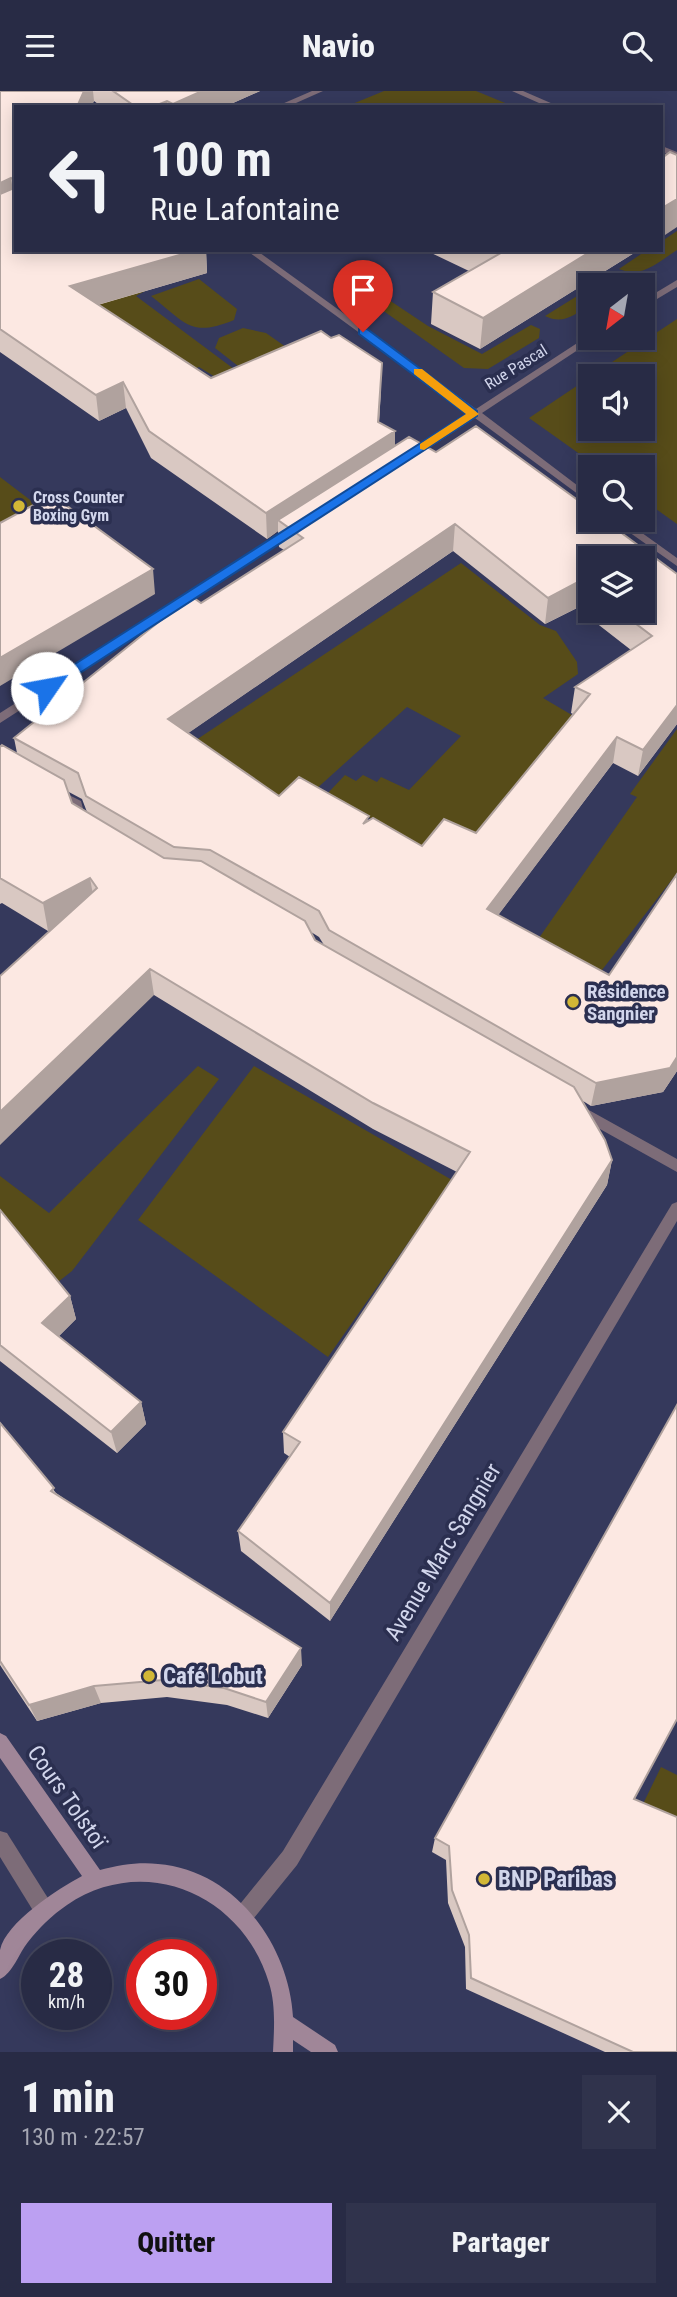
<!DOCTYPE html>
<html lang="fr">
<head>
<meta charset="utf-8">
<style>
  :root { --surface:#282b45; --page:#30334c; --text:#f1f3f6; --muted:#a5a7b3; --line:#44475e; --accent:#bca0f2 }
  body { margin:0; font-family:"Roboto Condensed",sans-serif; background:var(--page); color:var(--text); height:100vh; display:flex; flex-direction:column; font-size:26px; white-space:nowrap }
  * { box-sizing:border-box; margin:0 }
  p { font-size:23px; color:var(--muted) }
  .icon { flex:none; width:38px; height:38px; fill:none; stroke:currentColor; stroke-width:2; stroke-linecap:round; stroke-linejoin:round }
  .map { position:relative; height:1961px; overflow:hidden }
  .details { display:flex; flex-direction:column; background:var(--surface); flex:1 }
  .details>* { flex:none }
  .hud { position:absolute; left:14px; top:14px; width:649px; height:147px; border-radius:0px; box-shadow:0 4px 18px #0003,0 0 0 2px var(--line); background:#282b45; color:var(--text); overflow:hidden }
  .needle { width:46px; rotate:211deg }
  .controls { position:absolute; left:578px; top:182px; display:grid; gap:14px }
  .controls a { display:grid; place-items:center; width:77px; height:77px; border-radius:0px; background:var(--surface); box-shadow:0 4px 18px #0003,0 0 0 2px var(--line); font-size:35px }
  .speed { position:absolute; left:21px; top:1848px; display:flex; gap:14px; font-size:35px; font-weight:700; text-align:center }
  .speed>* { display:grid; place-content:center; width:91px; height:91px; border-radius:50%; background:var(--surface); box-shadow:0 4px 18px #0003,0 0 0 2px var(--line); line-height:1 }
  .speed small { font-size:18px; font-weight:400 }
  .speed .limit { border:10px solid #d22; background:#fff; color:#111 }
  .pin { position:absolute; display:grid; place-items:center; width:60px; height:60px; color:#fff; margin:-72px -30px; border-radius:50% 50% 50% 0; rotate:-45deg; box-shadow:0 0 7px #0007 }
  .pin .icon { rotate:45deg }
  .me { position:absolute; width:77px; margin:-38px; rotate:57deg; stroke-linejoin:round; filter:drop-shadow(0 0 5px #0008) }
  .turn { display:flex; align-items:center; gap:24px; height:147px; padding:0 21px; font-size:32px }
  .turn .icon { width:91px; height:91px; stroke-width:2.5 }
  .turn b { display:block; font-size:49px; line-height:60px }
  .round { display:grid; place-items:center; flex:none; width:74px; height:74px; border-radius:0px; background:var(--page) }
  .headline { display:flex; align-items:center; justify-content:space-between; height:119px; padding:0 21px }
  h1 { font-size:42px; font-weight:800; line-height:52px }
  .action { display:flex; gap:14px; margin-top:auto; padding:14px 21px }
  .action a { flex:1; height:80px; border-radius:0px; background:var(--accent); color:#111; font-size:28px; font-weight:800; line-height:80px; text-align:center }
  .action a+a { background:var(--page); color:var(--text) }
  header { display:flex; justify-content:space-between; align-items:center; height:91px; padding:0 21px; background:var(--surface); font-size:32px; font-weight:800 }
  .map>svg:first-child { display:block }
  .green { fill:#574c19 }
  .lines { fill:none; stroke-linecap:round; stroke-linejoin:round }
  .lane { fill:#7d6c78; fill-rule:evenodd }
  .street { fill:#7d6c78; fill-rule:evenodd }
  .secondary { fill:#a08698; fill-rule:evenodd }
  .wall { fill:#d9c8c2; fill-rule:evenodd }
  .shaded-wall { fill:#b0a29e }
  .building { fill:#fce8e2; stroke:#b0a29e; stroke-width:2; fill-rule:evenodd }
  .route { fill:#1a73e8; stroke:#114b97; stroke-width:2 }
  .slow { fill:#f59e0b }
  .poi-dot { fill:#d2b736; stroke:#2b2f50; stroke-width:2.5 }
  .labels { text-anchor:middle; dominant-baseline:central; stroke-width:7; stroke-linejoin:round; paint-order:stroke }
  .far-street-label { font-size:16px; fill:#d2d6ec; stroke:#2b2f50 }
  .far-poi-label { font-size:16px; font-weight:bold; fill:#d2d6ec; stroke:#2b2f50; text-anchor:start }
  .poi-label { font-size:19px; font-weight:bold; fill:#d2d6ec; stroke:#2b2f50; text-anchor:start }
  .near-street-label { font-size:23px; fill:#d2d6ec; stroke:#2b2f50 }
  .near-poi-label { font-size:23px; font-weight:bold; fill:#d2d6ec; stroke:#2b2f50; text-anchor:start }
</style>
</head>
<body>
<header><svg class="icon" aria-label="menu" viewBox="0 0 24 24"><path d="M4 6h16M4 12h16M4 18h16"/></svg>Navio<svg class="icon" aria-label="search" viewBox="0 0 24 24"><circle cx="10" cy="10" r="6"/><path d="M15 15l6 6"/></svg></header>
<div class="map">
<svg width="677" height="1961" viewBox="0 0 677 1961">
  <rect width="100%" height="100%" fill="#35395c"/>
  <path class="green" d="M 384,0 L 476,0 L 515,16 L 345,16 Z
    M 677,140 L 677,159 C 658,171 642,188 619,178 L 647,159 L 662,159 L 662,150 Z
    M 30,188 L 156,194 L 136,205 L 238,281 L 220,289 L 199,276 L 177,285 Z
    M 199,188 L 237,218 L 234,229 C 190,247 186,232 151,205 Z
    M 590,197 L 590,214 C 574,224 563,234 545,225 Z
    M 374,199 L 428,235 L 482,263 L 531,234 L 540,238 L 539,247 L 488,278 L 464,277 L 361,204 Z
    M 677,228 L 677,433 L 642,408 L 642,376 L 598,376 L 529,327 L 590,286 L 590,338 L 642,338 L 642,285 L 591,285 Z
    M 243,237 L 266,242 L 303,268 L 256,289 L 215,257 L 219,247 Z
    M 0,386 L 75,443 L 0,480 Z
    M 461,472 L 540,534 L 556,540 L 577,571 L 578,583 L 543,607 L 577,627 L 472,759 L 416,770 L 380,732 L 326,704 L 345,684 L 356,690 L 363,684 L 377,691 L 381,686 L 409,699 L 461,645 L 407,616 L 283,728 L 184,657 Z
    M 677,638 L 677,782 L 602,879 L 594,882 L 532,857 L 637,706 L 630,703 Z
    M 198,975 L 219,988 L 72,1180 L 58,1191 L 0,1121 L 0,1085 L 49,1122 Z
    M 254,975 L 452,1089 L 328,1266 L 138,1129 Z
    M 661,1676 L 677,1684 L 677,1730 L 642,1715 Z"/>
  <g class="lines">
    <path class="lane" d="M 0,1740 L 7,1742 L 51,1812 L 53,1819 L 51,1826 L 44,1828 L 37,1826 L 0,1766 Z"/>
    <path class="street" d="M 312,0 L 323,0 L 287,16 L 275,16 Z
      M 512,0 L 523,0 L 560,16 L 548,16 Z
      M 662,55 L 677,61 L 677,67 L 662,61 Z
      M 246,159 L 256,159 L 476,318 L 588,245 L 596,247 L 482,322 L 590,404 L 590,412 L 475,327 L 415,366 L 407,366 L 407,362 L 469,322 Z
      M 677,189 L 677,196 L 642,217 L 642,210 Z
      M 612,429 L 624,429 L 677,467 L 677,475 Z
      M 293,436 L 298,439 L 297,441 L 0,632 L 0,622 Z
      M 55,697 L 81,710 L 87,733 L 85,736 L 77,736 L 71,715 L 51,704 L 49,701 L 51,698 Z
      M 578,1013 L 677,1068 L 677,1081 L 573,1023 L 571,1019 L 573,1015 Z
      M 677,1111 L 677,1130 L 297,1774 L 250,1832 L 243,1835 L 236,1832 L 233,1825 L 236,1818 L 283,1760 L 672,1113 Z"/>
    <path class="secondary" d="M 0,1642 L 6,1645 L 100,1779 C 120,1774 138,1771 158,1773 C 235,1779 289,1854 293,1926 L 335,1954 L 338,1961 L 311,1961 L 293,1949 L 293,1961 L 273,1961 C 274,1939 276,1914 269,1892 C 243,1804 145,1761 67,1814 C 52,1824 39,1837 28,1851 C 19,1862 13,1882 0,1888 C 0,1879 0,1868 0,1859 C 6,1831 58,1798 82,1785 L 0,1667 Z"/>
  </g>
  <path class="wall" d="M 0,0 L 260,0 L 224,16 L 102,16 L 94,10 L 91,16 L 16,16 L 16,159 L 206,159 L 207,182 L 98,214 L 211,287 L 381,298 L 379,331 L 395,355 L 677,483 L 677,633 L 638,685 L 613,672 L 498,824 L 609,884 L 677,783 L 677,980 L 663,1001 L 591,1015 L 583,1010 L 612,1069 L 607,1094 L 330,1530 L 241,1460 L 238,1440 L 290,1366 L 284,1362 L 283,1341 L 457,1081 L 373,1038 L 154,904 L 51,838 L 48,840 L 2,812 L 0,813 L 0,656 L 17,662 L 14,647 L 201,512 L 284,459 L 279,456 L 278,440 L 267,448 L 151,367 L 126,317 L 99,330 L 0,261 ZM 453,460 L 545,533 L 577,517 L 631,559 L 575,596 L 571,622 L 573,623 L 476,742 L 422,755 L 369,729 L 279,705 L 188,642 ZM 590,467 L 642,520 L 590,520 ZM 67,700 L 82,708 L 87,721 L 72,712 ZM 311,841 L 319,846 L 324,854 L 315,849 Z
    M 425,159 L 639,159 L 480,258 L 431,233 L 433,201 L 469,180 Z
    M 0,1119 L 70,1205 L 76,1228 L 59,1245 L 141,1311 L 146,1333 L 117,1362 L 0,1270 Z
    M 0,1332 L 56,1402 L 302,1574 L 268,1627 L 227,1614 L 167,1606 L 101,1612 L 37,1630 L 0,1574 Z
    M 634,1708 L 677,1961 L 605,1961 L 466,1898 L 465,1856 L 448,1812 L 446,1769 L 432,1761 L 435,1747 Z"/>
  <path class="shaded-wall" d="M 84,0 L 93,0 L 94,10 L 91,16 L 77,16 Z
    M 202,0 L 260,0 L 224,16 L 173,16 L 173,13 Z
    M 167,10 L 168,16 L 152,16 Z
    M 11,87 L 15,113 L 0,119 L 0,92 Z
    M 677,108 L 677,136 L 662,146 L 662,117 Z
    M 196,159 L 206,159 L 207,182 L 73,221 L 70,195 Z
    M 593,159 L 639,159 L 480,258 L 483,227 Z
    M 382,272 L 378,351 L 395,340 L 395,366 L 278,429 L 278,440 L 267,448 L 266,422 Z
    M 123,291 L 126,317 L 99,330 L 96,304 Z
    M 455,433 L 453,460 L 171,654 L 168,628 Z
    M 153,478 L 155,503 L 0,595 L 0,567 Z
    M 580,490 L 577,517 L 545,533 L 548,507 Z
    M 677,614 L 677,633 L 638,685 L 643,659 Z
    M 617,646 L 613,672 L 484,843 L 487,818 Z
    M 90,787 L 95,815 L 48,840 L 43,812 Z
    M 150,878 L 154,904 L 0,1054 L 0,1021 Z
    M 677,966 L 677,980 L 663,1001 L 591,1015 L 596,992 Z
    M 612,1069 L 607,1094 L 330,1530 L 330,1512 Z
    M 70,1205 L 76,1228 L 49,1255 L 42,1232 Z
    M 141,1311 L 146,1333 L 117,1362 L 111,1341 Z
    M 301,1557 L 302,1574 L 268,1627 L 266,1611 Z
    M 94,1595 L 101,1612 L 37,1630 L 29,1614 Z"/>
  <path class="building" d="M 0,0 L 84,0 L 77,16 L 16,16 L 16,159 L 197,159 L 70,195 L 211,287 L 321,240 L 331,247 L 339,244 L 382,272 L 378,331 L 395,340 L 266,422 L 149,340 L 123,291 L 96,304 L 0,238 L 0,103 L 14,97 L 15,90 L 11,87 L 0,92 Z
    M 113,0 L 202,0 L 173,13 L 167,10 L 152,16 L 136,16 Z
    M 670,61 L 677,64 L 677,108 L 662,117 L 662,67 Z
    M 492,159 L 593,159 L 483,227 L 433,201 L 499,163 Z
    M 476,335 L 590,418 L 590,429 L 604,429 L 677,483 L 677,614 L 643,659 L 617,646 L 487,818 L 609,884 L 677,783 L 677,966 L 670,977 L 596,992 L 329,839 L 319,820 L 210,759 L 174,756 L 86,705 L 78,682 L 14,647 L 191,505 L 201,512 L 303,447 L 278,429 L 409,346 L 436,361 ZM 455,433 L 548,507 L 580,490 L 590,497 L 590,467 L 642,467 L 642,520 L 619,520 L 652,545 L 575,596 L 590,603 L 476,742 L 444,728 L 422,755 L 373,727 L 363,733 L 369,725 L 299,686 L 279,705 L 168,628 Z
    M 52,404 L 153,478 L 0,567 L 0,432 Z
    M 2,654 L 64,689 L 72,712 L 164,767 L 201,770 L 305,830 L 315,849 L 574,996 L 605,1049 L 612,1069 L 330,1512 L 238,1440 L 300,1351 L 283,1341 L 470,1061 L 373,1012 L 150,878 L 0,1021 L 0,885 L 97,797 L 90,787 L 43,812 L 0,787 L 0,656 Z
    M 0,1119 L 70,1205 L 42,1232 L 141,1311 L 111,1341 L 0,1254 Z
    M 677,1314 L 677,1628 L 634,1708 L 677,1726 L 677,1961 L 633,1961 L 471,1887 L 469,1844 L 452,1799 L 449,1755 L 435,1747 Z
    M 0,1332 L 54,1397 L 51,1400 L 301,1557 L 266,1611 L 224,1597 L 163,1589 L 94,1595 L 29,1614 L 0,1570 Z"/>
  <path class="route" d="M 359,238 L 367,238 L 477,320 L 477,325 L 52,600 L 42,600 L 42,594 L 466,323 L 359,243 Z"/>
  <path class="slow" d="M 414,278 L 422,278 L 479,323 L 424,359 L 420,358 L 420,353 L 466,323 L 414,283 Z"/>
  <g class="poi-dot">
    <circle cx="19" cy="415" r="7"/>
    <circle cx="573" cy="911" r="7"/>
    <circle cx="149" cy="1585" r="7"/>
    <circle cx="484" cy="1788" r="7"/>
  </g>
  <g class="labels">
    <g class="far-street-label">
      <text transform="translate(516 276) rotate(-32)">Rue Pascal</text>
    </g>
    <g class="far-poi-label">
      <text x="33" y="406">Cross Counter<tspan x="33" dy="18">Boxing Gym</tspan></text>
    </g>
    <g class="poi-label">
      <text x="587" y="900">Résidence<tspan x="587" dy="22">Sangnier</tspan></text>
    </g>
    <g class="near-street-label">
      <text transform="translate(443 1461) rotate(-59)">Avenue Marc Sangnier</text>
      <text transform="translate(67 1706) rotate(55)">Cours Tolstoï</text>
    </g>
    <g class="near-poi-label">
      <text x="163" y="1585">Café Lobut</text>
      <text x="498" y="1788">BNP Paribas</text>
    </g>
  </g>
</svg>
<div class="controls">
<a><svg class="needle" viewBox="-14 -14 28 28"><path d="M0-13l5 13h-10z" fill="#e53935"/><path d="M0 13l5-13h-10z" fill="#a5a7b3"/></svg></a>
<a><svg class="icon" aria-label="sound" viewBox="0 0 24 24"><path d="M4 9h4l5-4v14l-5-4H4zM17 9q2 3 0 6"/></svg></a>
<a><svg class="icon" aria-label="search" viewBox="0 0 24 24"><circle cx="10" cy="10" r="6"/><path d="M15 15l6 6"/></svg></a>
<a><svg class="icon" aria-label="layers" viewBox="0 0 24 24"><path d="M12 4l9 5-9 5-9-5zM3 14l9 5 9-5"/></svg></a>
</div>
<div class="speed"><div>28<small>km/h</small></div><div class="limit">30</div></div>
<div class="pin" style="left:363px;top:241px;background:#d93025"><svg class="icon" aria-label="arrive" viewBox="0 0 24 24"><path d="M6 21V4h12l-3 4 3 4H6"/></svg></div>
<svg class="me" style="left:47px;top:597px" viewBox="-20 -20 40 40"><circle r="19" fill="#fff"/><path d="M0-13L10 11 0 6-10 11z" fill="#1a73e8"/></svg>
<div class="hud">
<div class="turn"><svg class="icon" aria-label="left" viewBox="0 0 24 24"><path d="M17 20v-9H6M10 6l-5 5 5 5"/></svg><div><b>100 m</b>Rue Lafontaine</div></div>
</div>
</div>
<section class="details">
<div class="headline"><div><h1>1 min</h1><p>130 m · 22:57</p></div><a class="round"><svg class="icon" aria-label="close" viewBox="0 0 24 24"><path d="M6 6l12 12M18 6L6 18"/></svg></a></div>
<div class="action"><a>Quitter</a><a>Partager</a></div>
</section>
</body>
</html>
